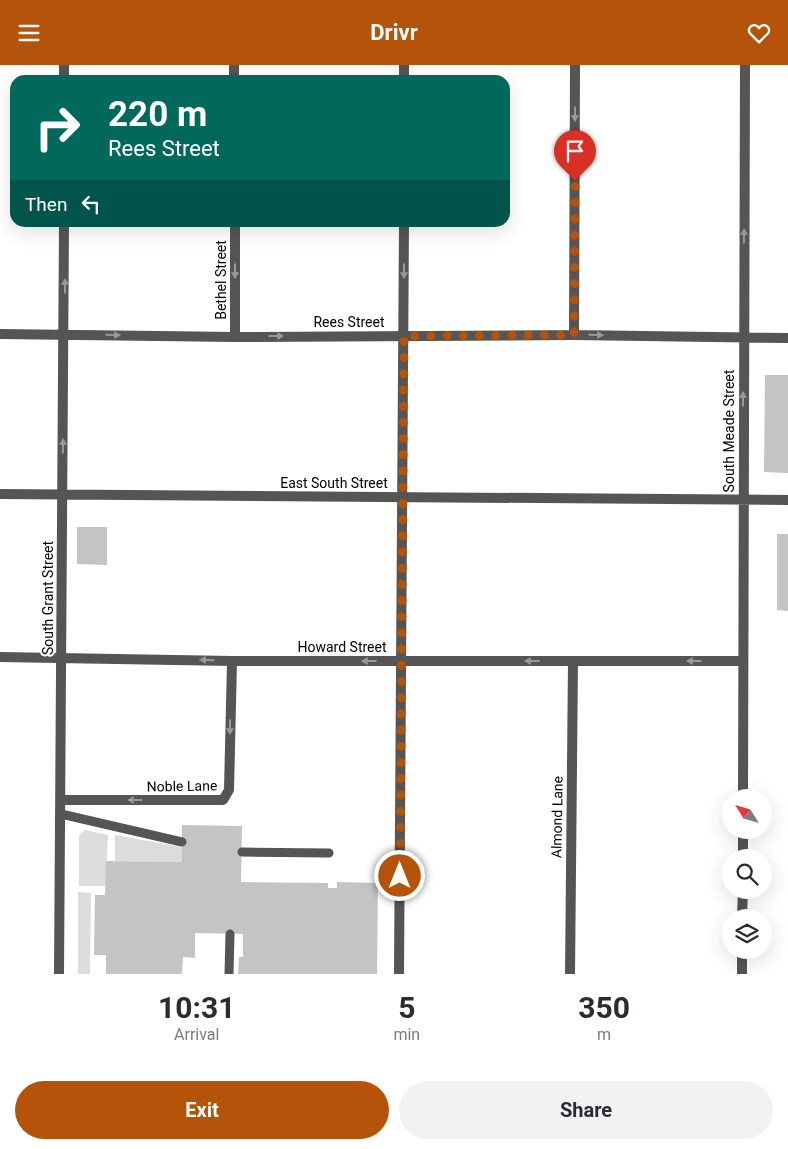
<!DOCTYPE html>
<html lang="en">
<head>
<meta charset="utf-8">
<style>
  :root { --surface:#fff; --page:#f2f2f3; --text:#2b2b33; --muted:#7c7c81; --accent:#b45309 }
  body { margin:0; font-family:Roboto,sans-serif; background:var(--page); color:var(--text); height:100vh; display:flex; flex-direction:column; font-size:19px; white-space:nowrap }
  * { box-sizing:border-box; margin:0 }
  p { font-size:16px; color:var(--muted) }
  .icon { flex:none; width:28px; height:28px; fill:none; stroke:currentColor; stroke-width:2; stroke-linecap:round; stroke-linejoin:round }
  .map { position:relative; height:909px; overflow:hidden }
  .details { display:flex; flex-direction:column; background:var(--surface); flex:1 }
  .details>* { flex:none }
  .banner { position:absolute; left:10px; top:10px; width:500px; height:152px; border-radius:15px; box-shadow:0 5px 20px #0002; background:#00695c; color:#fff; overflow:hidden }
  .needle { width:32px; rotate:307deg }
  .tools { position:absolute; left:722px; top:724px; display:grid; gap:10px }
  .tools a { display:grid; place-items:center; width:50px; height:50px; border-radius:50%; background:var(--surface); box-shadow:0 5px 20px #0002; font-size:25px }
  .pin { position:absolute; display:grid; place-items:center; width:42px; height:42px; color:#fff; margin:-51px -21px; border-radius:50% 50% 50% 0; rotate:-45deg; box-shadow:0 0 5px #0007 }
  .pin .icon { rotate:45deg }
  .me { position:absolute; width:55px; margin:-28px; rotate:0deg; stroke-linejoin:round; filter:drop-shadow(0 0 4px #0008) }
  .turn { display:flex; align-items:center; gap:18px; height:105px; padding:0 15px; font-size:22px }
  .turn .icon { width:65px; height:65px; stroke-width:2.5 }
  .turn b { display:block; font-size:35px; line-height:42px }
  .then { display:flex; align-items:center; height:48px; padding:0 15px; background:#0003; gap:10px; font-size:19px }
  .eta { display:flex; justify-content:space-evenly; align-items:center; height:85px; text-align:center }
  .eta b { font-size:30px; font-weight:700; line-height:35px }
  .action { display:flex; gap:10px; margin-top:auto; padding:10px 15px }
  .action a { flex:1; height:58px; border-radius:30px; background:var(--accent); color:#fff; font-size:20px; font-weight:700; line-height:58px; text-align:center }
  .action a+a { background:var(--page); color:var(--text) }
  header { display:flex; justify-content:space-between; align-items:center; height:65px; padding:0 15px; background:var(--accent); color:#fff; font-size:22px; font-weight:700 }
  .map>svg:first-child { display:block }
  .green { fill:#dcdcdc }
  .building { fill:#c4c4c4 }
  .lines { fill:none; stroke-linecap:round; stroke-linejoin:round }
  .service { stroke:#555; stroke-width:9 }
  .minor { stroke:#555; stroke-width:10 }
  .oneway { fill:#999 }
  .route { stroke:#b45309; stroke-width:9; stroke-dasharray:0 16.2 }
  .labels { text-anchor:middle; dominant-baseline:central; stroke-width:4.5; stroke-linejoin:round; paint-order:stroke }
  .street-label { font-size:14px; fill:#000; stroke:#fff }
</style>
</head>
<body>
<header><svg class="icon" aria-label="menu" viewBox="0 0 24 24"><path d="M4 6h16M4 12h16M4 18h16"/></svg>Drivr<svg class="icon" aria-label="heart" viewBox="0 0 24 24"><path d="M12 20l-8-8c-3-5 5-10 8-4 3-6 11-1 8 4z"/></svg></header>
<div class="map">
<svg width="788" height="909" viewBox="0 0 788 909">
  <rect width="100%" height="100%" fill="#fff"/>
  <path class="green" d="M 85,765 L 108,770 L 105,821 L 79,821 L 79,772 L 81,768 Z
    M 115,770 L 182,782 L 182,797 L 115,796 Z
    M 78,827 L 91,828 L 90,909 L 78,909 Z"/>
  <path class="building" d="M 765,310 L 788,310 L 788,408 L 764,407 Z
    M 77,462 L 107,462 L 107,500 L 77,499 Z
    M 777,469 L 788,469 L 788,546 L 777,545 Z
    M 182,760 L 242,761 L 241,817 L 328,818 L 328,823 L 337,823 L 337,817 L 378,818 L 377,909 L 238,909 L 239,892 L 243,892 L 243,869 L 195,868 L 195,893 L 183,892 L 182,909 L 106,909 L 106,890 L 94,890 L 95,830 L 105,830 L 106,796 L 182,797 Z"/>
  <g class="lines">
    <path class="service" d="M 61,749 L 182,777
      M 242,787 L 329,788
      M 229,909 L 230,869"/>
    <path class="minor" d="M 64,0 L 64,15
      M 234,0 L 234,15
      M 404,15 L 404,0
      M 235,158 L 235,272
      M 0,269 L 235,272 L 574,270 L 788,273
      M 574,270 L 575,0
      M 0,429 L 788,435
      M 0,592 L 232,596 L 743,596
      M 743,732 L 745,0
      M 61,735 L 223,735 L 229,725 L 232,596
      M 743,792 L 743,765
      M 742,852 L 743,825
      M 59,909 L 64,158
      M 399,909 L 404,158
      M 570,909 L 573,596
      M 742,909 L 742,885"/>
  </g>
  <defs><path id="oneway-solid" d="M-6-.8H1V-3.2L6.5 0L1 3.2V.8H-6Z" transform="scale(1.25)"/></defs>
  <g class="oneway">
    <use href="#oneway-solid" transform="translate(575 49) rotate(90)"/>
    <use href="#oneway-solid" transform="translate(744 171) rotate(-89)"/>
    <use href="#oneway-solid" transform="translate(235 206) rotate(90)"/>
    <use href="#oneway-solid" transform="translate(404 206) rotate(90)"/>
    <use href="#oneway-solid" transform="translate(65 221) rotate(-90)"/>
    <use href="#oneway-solid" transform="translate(113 270) rotate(1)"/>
    <use href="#oneway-solid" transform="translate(596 270) rotate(1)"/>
    <use href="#oneway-solid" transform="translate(276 271)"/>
    <use href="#oneway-solid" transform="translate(743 334) rotate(-90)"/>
    <use href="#oneway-solid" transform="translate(63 381) rotate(-89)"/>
    <use href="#oneway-solid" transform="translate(207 595) rotate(-179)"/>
    <use href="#oneway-solid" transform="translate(369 596) rotate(-180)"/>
    <use href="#oneway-solid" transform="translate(532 596) rotate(180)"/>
    <use href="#oneway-solid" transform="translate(694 596) rotate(-180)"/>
    <use href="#oneway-solid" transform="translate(230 662) rotate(91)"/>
    <use href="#oneway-solid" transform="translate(135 735) rotate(180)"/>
  </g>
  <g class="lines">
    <path class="route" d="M 400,811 L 404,271 L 574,270 L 575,116"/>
  </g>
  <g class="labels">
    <g class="street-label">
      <text transform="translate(221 215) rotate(-90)">Bethel Street</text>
      <text x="349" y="257">Rees Street</text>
      <text transform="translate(729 366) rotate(-90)">South Meade Street</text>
      <text x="334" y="418">East South Street</text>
      <text transform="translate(48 533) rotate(-90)">South Grant Street</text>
      <text x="342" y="582">Howard Street</text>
      <text transform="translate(182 721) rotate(-1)">Noble Lane</text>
      <text transform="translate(557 752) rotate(-89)">Almond Lane</text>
    </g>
  </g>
</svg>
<div class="tools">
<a><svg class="needle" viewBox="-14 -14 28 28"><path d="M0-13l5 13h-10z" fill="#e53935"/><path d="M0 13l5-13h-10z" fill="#7c7c81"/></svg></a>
<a><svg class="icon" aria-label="search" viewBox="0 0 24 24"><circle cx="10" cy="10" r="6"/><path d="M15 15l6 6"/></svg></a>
<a><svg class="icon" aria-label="layers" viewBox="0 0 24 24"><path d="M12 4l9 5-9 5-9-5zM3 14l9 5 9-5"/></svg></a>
</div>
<div class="pin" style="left:575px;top:116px;background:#d93025"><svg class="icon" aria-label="arrive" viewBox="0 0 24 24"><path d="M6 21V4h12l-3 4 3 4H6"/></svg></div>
<svg class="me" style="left:400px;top:811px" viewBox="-20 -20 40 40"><circle r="17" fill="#b45309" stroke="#fff" stroke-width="3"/><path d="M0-11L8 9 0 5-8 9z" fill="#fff"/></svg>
<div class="banner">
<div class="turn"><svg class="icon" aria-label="right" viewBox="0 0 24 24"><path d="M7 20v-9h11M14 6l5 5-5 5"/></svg><div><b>220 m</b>Rees Street</div></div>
<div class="then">Then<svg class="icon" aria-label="left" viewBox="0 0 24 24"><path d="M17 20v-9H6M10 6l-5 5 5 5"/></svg></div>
</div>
</div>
<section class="details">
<div class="eta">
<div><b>10:31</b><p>Arrival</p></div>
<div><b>5</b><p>min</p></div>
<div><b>350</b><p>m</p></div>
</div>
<div class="action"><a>Exit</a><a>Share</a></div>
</section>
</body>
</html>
